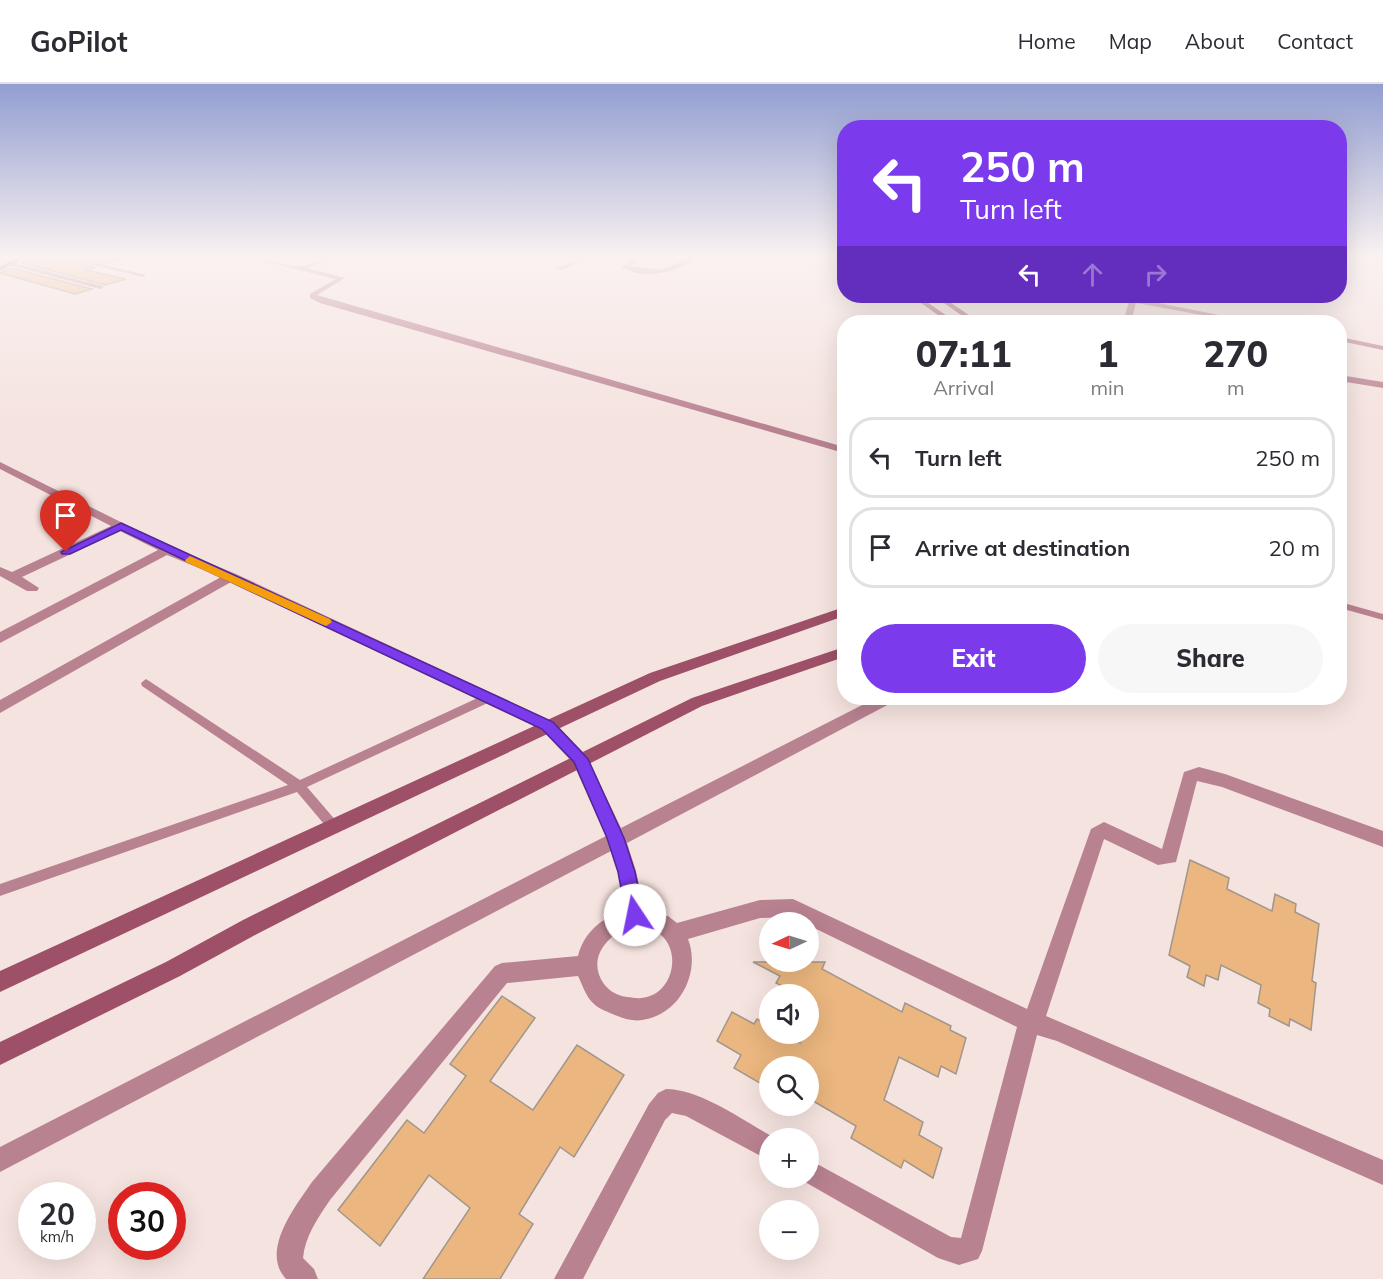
<!DOCTYPE html>
<html lang="en">
<head>
<meta charset="utf-8">
<style>
  :root { --surface:#fff; --page:#f7f7f7; --text:#2b2b33; --muted:#7c7c81; --line:#e1e1e2; --accent:#7c3aed }
  body { margin:0; font-family:Mulish,sans-serif; background:var(--page); color:var(--text); height:100vh; display:flex; flex-direction:column; font-size:22px; white-space:nowrap }
  * { box-sizing:border-box; margin:0 }
  p { font-size:20px; color:var(--muted) }
  .icon { flex:none; width:33px; height:33px; fill:none; stroke:currentColor; stroke-width:2; stroke-linecap:round; stroke-linejoin:round }
  .map { position:relative; flex:1; overflow:hidden }
  .sheet { position:absolute; left:837px; top:231px; width:510px; height:390px; display:flex; flex-direction:column; background:var(--surface); border-radius:24px; box-shadow:0 6px 24px #0002 }
  .sheet>* { flex:none }
  .guide { position:absolute; left:837px; top:36px; width:510px; height:183px; border-radius:24px; box-shadow:0 6px 24px #0002; background:#7c3aed; color:#fff; overflow:hidden }
  .needle { width:39px; rotate:266deg }
  .buttons { position:absolute; left:759px; top:828px; display:grid; gap:12px }
  .buttons a { display:grid; place-items:center; width:60px; height:60px; border-radius:50%; background:var(--surface); box-shadow:0 6px 24px #0002; font-size:30px }
  .speed { position:absolute; left:18px; top:1098px; display:flex; gap:12px; font-size:30px; font-weight:700; text-align:center }
  .speed>* { display:grid; place-content:center; width:78px; height:78px; border-radius:50%; background:var(--surface); box-shadow:0 6px 24px #0002; line-height:1 }
  .speed small { font-size:15px; font-weight:400 }
  .speed .limit { border:9px solid #d22; background:#fff; color:#111 }
  .pin { position:absolute; display:grid; place-items:center; width:51px; height:51px; color:#fff; margin:-62px -26px; border-radius:50% 50% 50% 0; rotate:-45deg; box-shadow:0 0 6px #0007 }
  .pin .icon { rotate:45deg }
  .me { position:absolute; width:66px; margin:-33px; rotate:349deg; stroke-linejoin:round; filter:drop-shadow(0 0 4px #0008) }
  .turn { display:flex; align-items:center; gap:21px; height:126px; padding:0 24px; font-size:27px }
  .turn .icon { width:78px; height:78px; stroke-width:2.5 }
  .turn b { display:block; font-size:42px; line-height:51px }
  .lanes { display:flex; align-items:center; height:57px; padding:0 24px; background:#0003; justify-content:center; gap:30px; direction:ltr }
  .lanes .off { opacity:.35 }
  .eta { display:flex; justify-content:space-evenly; align-items:center; height:102px; text-align:center }
  .eta b { font-size:36px; font-weight:800; line-height:42px }
  .cta { display:flex; gap:12px; margin-top:auto; padding:12px 24px }
  .cta a { flex:1; height:69px; border-radius:36px; background:var(--accent); color:#fff; font-size:24px; font-weight:800; line-height:69px; text-align:center }
  .cta a+a { background:var(--page); color:var(--text) }
  ul { padding:0; list-style:none }
  li { display:flex; align-items:center; gap:18px; height:81px; margin:0 12px 9px; padding:0 12px; border:3px solid var(--line); border-radius:24px }
  li div { flex:1 }
  li b { display:block; font-size:22px }
  li em { font-style:normal }
  header { display:flex; align-items:center; gap:36px; box-sizing:border-box; height:84px; padding:0 30px; background:var(--surface); border-bottom:2px solid var(--line) }
  header strong { font-size:28px }
  nav { display:flex; gap:33px; margin-inline-start:auto; font-size:21px }
  .map>svg:first-child { display:block }
  .building { fill:#ebb67f; stroke:#a1968b; stroke-width:1.5 }
  .lines { fill:none; stroke-linecap:round; stroke-linejoin:round }
  .lane { fill:#b98291; fill-rule:evenodd }
  .street { fill:#b98291; fill-rule:evenodd }
  .secondary { fill:#9d5068; fill-rule:evenodd }
  .route { fill:#7c3aed; stroke:#51269a; stroke-width:1.5 }
  .slow { fill:#f59e0b }
</style>
</head>
<body>
<header>
<strong>GoPilot</strong>
<nav><a>Home</a><a>Map</a><a>About</a><a>Contact</a></nav>
</header>
<div class="map">
<svg width="1383" height="1195" viewBox="0 0 1383 1195">
  <rect width="100%" height="100%" fill="#f5e3df"/>
  <path class="building" d="M 34,171 L 50,171 L 95,184 L 85,186 L 126,195 L 105,201 L 22,179 Z
    M 72,171 L 119,171 L 120,176 L 108,180 Z
    M 11,184 L 92,205 L 75,210 L 0,189 Z
    M 1190,776 L 1229,794 L 1227,805 L 1272,827 L 1275,810 L 1296,820 L 1295,828 L 1319,840 L 1312,897 L 1316,899 L 1311,946 L 1290,935 L 1289,942 L 1269,932 L 1270,925 L 1258,919 L 1261,901 L 1221,881 L 1218,896 L 1206,891 L 1204,902 L 1187,893 L 1190,882 L 1169,871 Z
    M 753,878 L 825,878 L 822,885 L 902,928 L 905,919 L 951,942 L 950,946 L 966,954 L 956,990 L 941,982 L 938,993 L 899,973 L 884,1016 L 923,1038 L 919,1051 L 942,1064 L 933,1094 L 904,1076 L 901,1084 L 851,1054 L 856,1042 L 808,1014 L 808,982 L 770,982 L 770,1005 L 734,984 L 741,971 L 717,957 L 732,928 L 754,940 L 757,935 L 770,942 L 770,950 L 783,950 L 800,959 L 804,950 L 808,950 L 808,940 L 817,921 L 808,917 L 808,910 L 797,910 L 776,899 L 780,892 Z
    M 502,912 L 535,934 L 490,997 L 533,1026 L 577,961 L 624,991 L 574,1073 L 560,1063 L 519,1130 L 533,1140 L 500,1195 L 423,1195 L 470,1124 L 429,1091 L 380,1162 L 338,1126 L 407,1036 L 424,1049 L 466,992 L 450,980 Z"/>
  <g class="lines">
    <path class="lane" d="M 1340,518 L 1383,530 L 1383,536 L 1340,524 Z
      M 146,595 L 300,696 L 484,611 L 488,610 L 493,614 L 492,617 L 307,703 L 337,738 L 339,742 L 337,746 L 333,747 L 329,746 L 297,708 L 0,812 L 0,800 L 288,701 L 142,602 L 141,599 Z"/>
    <path class="street" d="M 52,171 L 63,171 L 146,191 L 143,193 Z
      M 146,171 L 155,171 L 137,178 L 132,177 Z
      M 238,171 C 258,171 278,182 298,182 C 314,182 328,171 344,171 L 307,184 L 345,194 L 317,211 L 844,363 L 844,369 L 320,219 L 310,214 L 310,210 L 336,195 Z
      M 587,171 L 595,171 L 561,186 L 556,185 Z
      M 641,171 L 649,171 L 630,182 L 662,186 L 693,171 L 701,171 C 679,188 647,197 621,183 Z
      M 11,178 L 102,202 L 104,203 L 100,205 L 9,181 Z
      M 1103,212 L 1133,214 L 1254,238 L 1240,238 L 1136,219 L 1131,238 L 1123,238 L 1129,218 Z
      M 1340,253 L 1383,262 L 1383,266 L 1340,257 Z
      M 1340,291 L 1383,298 L 1383,304 L 1340,297 Z
      M 0,378 L 171,463 L 236,490 L 554,638 L 586,671 L 621,744 L 876,614 L 895,614 L 893,618 L 627,759 L 636,787 L 644,825 L 668,832 L 677,839 L 760,816 L 793,815 L 1027,925 L 1091,745 L 1104,738 L 1162,765 L 1184,688 L 1199,683 L 1225,690 L 1383,747 L 1383,763 L 1222,703 L 1197,697 L 1176,778 L 1158,781 L 1104,755 L 1046,932 L 1383,1076 L 1383,1101 L 1057,957 L 1037,951 L 982,1167 L 978,1175 L 959,1181 L 938,1174 L 798,1094 L 808,1094 L 808,1075 L 951,1153 L 961,1154 L 1017,943 L 808,841 L 808,838 L 792,833 L 760,834 L 688,855 C 701,888 680,931 642,936 C 632,938 619,933 610,929 C 603,926 596,923 591,917 C 585,910 582,900 578,892 L 507,899 L 330,1116 C 318,1134 305,1152 303,1174 L 314,1185 L 318,1195 L 286,1195 C 260,1167 295,1123 312,1098 L 495,882 L 502,879 L 578,872 C 584,848 602,834 624,826 L 618,787 L 611,767 L 0,1088 L 0,1063 L 606,752 L 573,679 L 542,646 L 231,498 L 0,629 L 0,616 L 221,493 L 167,471 L 0,559 L 0,548 L 158,466 L 120,447 L 22,493 L 39,504 L 37,507 L 27,507 L 0,492 L 0,483 L 12,488 L 111,442 L 0,385 ZM 635,841 C 642,843 651,844 657,848 C 684,865 673,912 641,914 C 637,915 632,913 627,913 C 618,912 609,907 604,900 C 585,873 610,848 635,841 Z
      M 666,1005 C 701,1005 745,1038 775,1054 L 770,1054 L 770,1077 L 686,1032 L 672,1029 L 665,1036 L 583,1195 L 554,1195 L 649,1020 L 658,1009 Z"/>
    <path class="secondary" d="M 24,171 L 32,171 L 0,187 L 0,182 Z
      M 911,212 L 918,212 L 956,238 L 948,238 Z
      M 934,212 L 941,212 L 979,238 L 971,238 Z
      M 844,523 L 844,532 L 660,597 L 0,908 L 0,887 L 650,589 Z
      M 844,563 L 844,573 L 702,622 L 257,850 L 180,892 L 0,981 L 0,958 L 166,878 L 243,836 L 692,614 Z"/>
  </g>
  <linearGradient id="sky" x2="0" y2="1"><stop stop-color="#929ed1"/><stop offset="0.51" stop-color="#faf2f1"/><stop offset="1" stop-color="#faf2f1" stop-opacity="0"/></linearGradient>
  <rect width="1383" height="338" fill="url(#sky)"/>
  <path class="route" d="M 121,439 L 553,638 L 588,675 L 624,754 L 635,788 L 644,831 L 642,837 L 635,840 L 629,837 L 626,831 L 618,788 L 607,754 L 574,678 L 542,645 L 121,446 L 70,470 L 62,470 L 61,468 Z"/>
  <path class="slow" d="M 190,472 L 330,535 L 332,538 L 326,542 L 321,540 L 186,478 L 185,476 Z"/>
</svg>
<div class="buttons">
<a><svg class="needle" viewBox="-14 -14 28 28"><path d="M0-13l5 13h-10z" fill="#e53935"/><path d="M0 13l5-13h-10z" fill="#7c7c81"/></svg></a>
<a><svg class="icon" aria-label="sound" viewBox="0 0 24 24"><path d="M4 9h4l5-4v14l-5-4H4zM17 9q2 3 0 6"/></svg></a>
<a><svg class="icon" aria-label="search" viewBox="0 0 24 24"><circle cx="10" cy="10" r="6"/><path d="M15 15l6 6"/></svg></a>
<a>+</a>
<a>−</a>
</div>
<div class="speed"><div>20<small>km/h</small></div><div class="limit">30</div></div>
<div class="pin" style="left:66px;top:468px;background:#d93025"><svg class="icon" aria-label="arrive" viewBox="0 0 24 24"><path d="M6 21V4h12l-3 4 3 4H6"/></svg></div>
<svg class="me" style="left:635px;top:831px" viewBox="-20 -20 40 40"><circle r="19" fill="#fff"/><path d="M0-13L10 11 0 6-10 11z" fill="#7c3aed"/></svg>
<div class="guide">
<div class="turn"><svg class="icon" aria-label="left" viewBox="0 0 24 24"><path d="M17 20v-9H6M10 6l-5 5 5 5"/></svg><div><b>250 m</b>Turn left</div></div>
<div class="lanes"><svg class="icon" aria-label="left" viewBox="0 0 24 24"><path d="M17 20v-9H6M10 6l-5 5 5 5"/></svg><svg class="icon off" aria-label="ahead" viewBox="0 0 24 24"><path d="M12 20V5M6 11l6-6 6 6"/></svg><svg class="icon off" aria-label="right" viewBox="0 0 24 24"><path d="M7 20v-9h11M14 6l5 5-5 5"/></svg></div>
</div>
<section class="sheet">
<div class="eta">
<div><b>07:11</b><p>Arrival</p></div>
<div><b>1</b><p>min</p></div>
<div><b>270</b><p>m</p></div>
</div>
<ul>
<li><svg class="icon" aria-label="left" viewBox="0 0 24 24"><path d="M17 20v-9H6M10 6l-5 5 5 5"/></svg><div><b>Turn left</b></div><em>250 m</em></li>
<li><svg class="icon" aria-label="arrive" viewBox="0 0 24 24"><path d="M6 21V4h12l-3 4 3 4H6"/></svg><div><b>Arrive at destination</b></div><em>20 m</em></li>
</ul>
<div class="cta"><a>Exit</a><a>Share</a></div>
</section>
</div>
</body>
</html>
